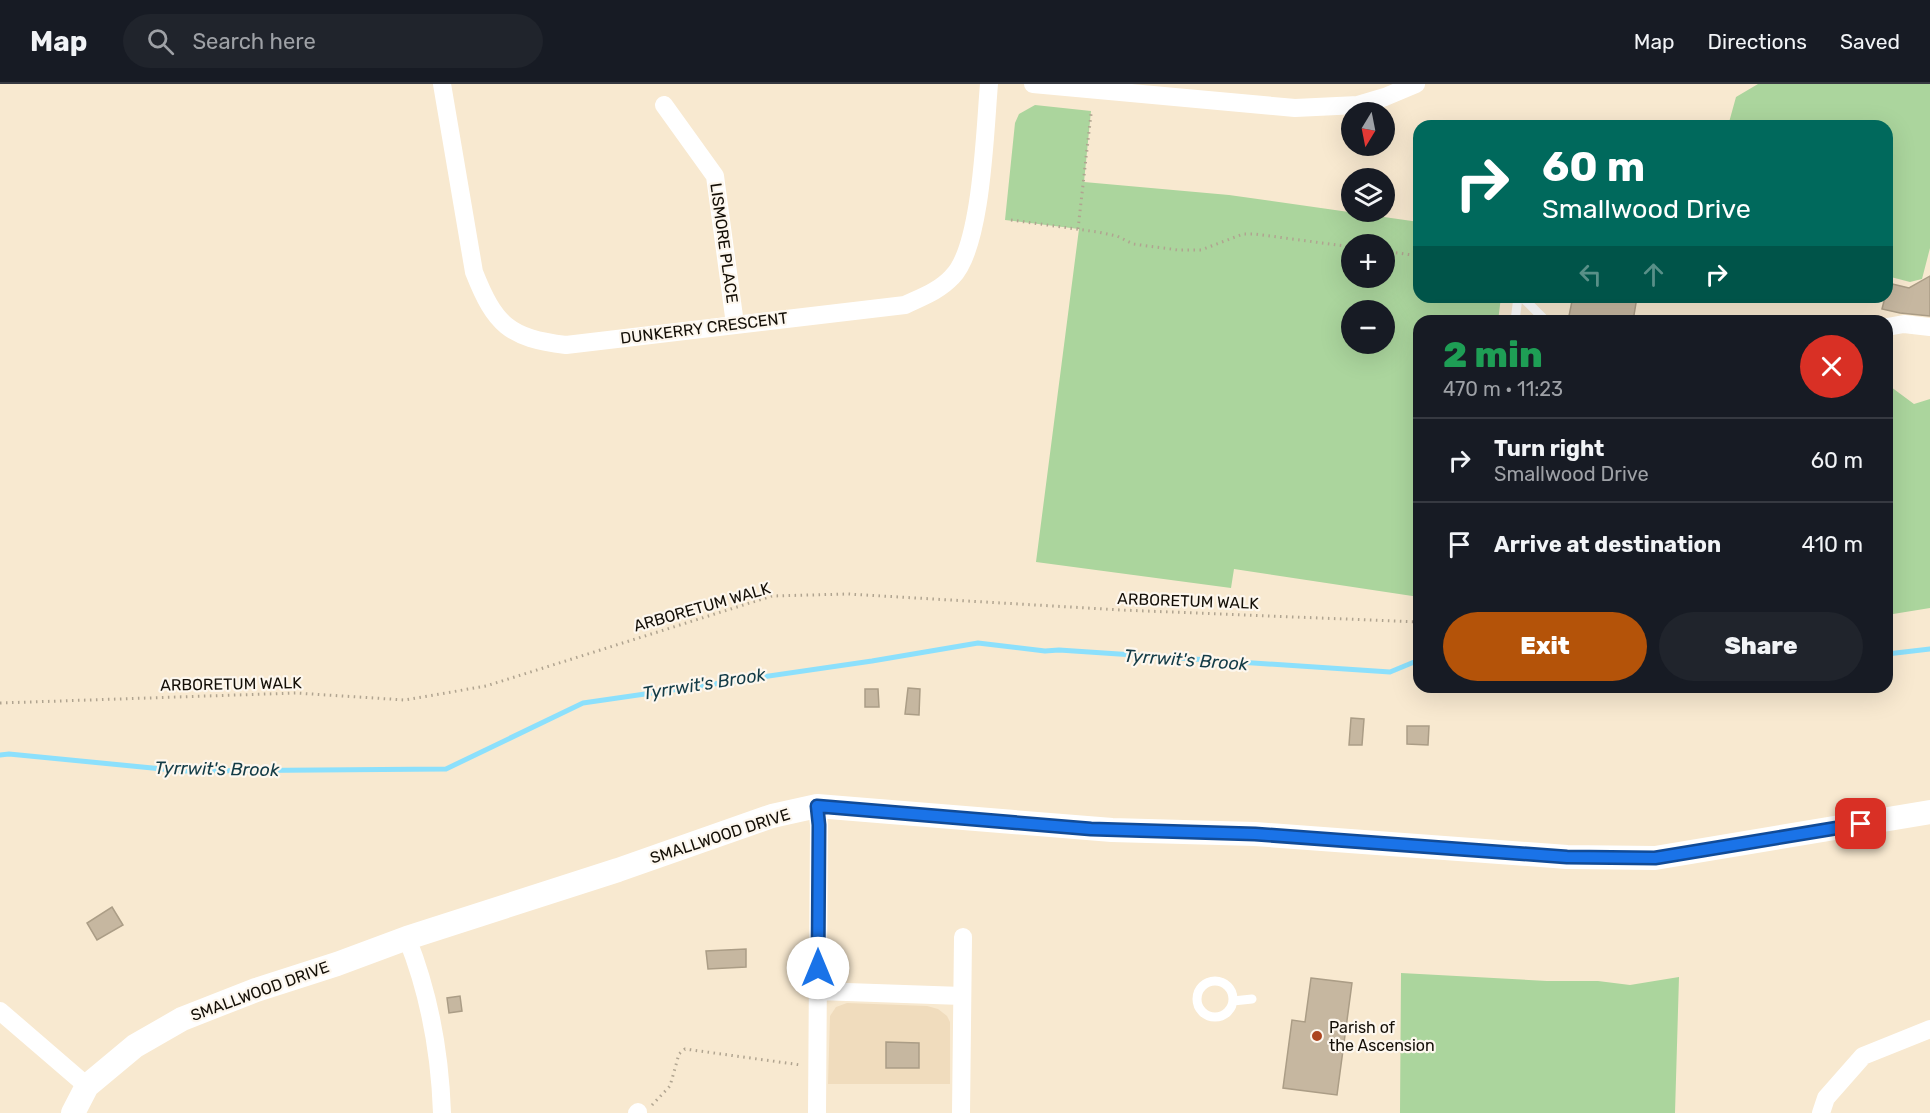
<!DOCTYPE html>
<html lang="en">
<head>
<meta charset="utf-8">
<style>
  :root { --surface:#171b24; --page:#20242c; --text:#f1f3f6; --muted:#9ea1a6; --line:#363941; --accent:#b45309 }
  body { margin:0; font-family:Rubik,sans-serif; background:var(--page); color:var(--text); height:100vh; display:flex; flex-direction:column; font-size:22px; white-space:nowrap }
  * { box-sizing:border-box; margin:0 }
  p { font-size:20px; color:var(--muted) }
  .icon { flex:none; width:33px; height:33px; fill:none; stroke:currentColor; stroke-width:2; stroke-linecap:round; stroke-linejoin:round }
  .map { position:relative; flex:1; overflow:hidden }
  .details { position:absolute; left:1413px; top:231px; width:480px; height:378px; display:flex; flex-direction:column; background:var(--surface); border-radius:18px; box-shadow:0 6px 24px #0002 }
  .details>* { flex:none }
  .hud { position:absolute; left:1413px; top:36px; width:480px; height:183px; border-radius:18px; box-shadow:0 6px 24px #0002; background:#00695c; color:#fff; overflow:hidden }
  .needle { width:39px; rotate:190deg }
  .buttons { position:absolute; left:1341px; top:18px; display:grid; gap:12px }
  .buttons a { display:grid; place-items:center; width:54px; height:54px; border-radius:50%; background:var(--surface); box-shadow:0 6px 24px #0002; font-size:30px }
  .pin { position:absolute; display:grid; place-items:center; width:51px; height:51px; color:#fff; margin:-26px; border-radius:12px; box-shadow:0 3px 9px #0006 }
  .me { position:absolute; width:66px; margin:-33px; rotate:0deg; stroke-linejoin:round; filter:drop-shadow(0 0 4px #0008) }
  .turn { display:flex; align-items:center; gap:21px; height:126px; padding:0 30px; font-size:27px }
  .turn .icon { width:78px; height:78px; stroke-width:2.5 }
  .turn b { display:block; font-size:42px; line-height:51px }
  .lanes { display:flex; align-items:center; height:57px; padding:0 30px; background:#0003; justify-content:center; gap:30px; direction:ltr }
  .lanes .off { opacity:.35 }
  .round { display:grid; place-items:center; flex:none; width:63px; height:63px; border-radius:32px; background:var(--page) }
  .summary { display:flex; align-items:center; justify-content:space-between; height:102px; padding:0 30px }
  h1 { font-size:36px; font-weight:800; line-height:45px; color:#1e9e55 }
  .button { display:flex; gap:12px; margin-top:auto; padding:12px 30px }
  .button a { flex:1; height:69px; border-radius:36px; background:var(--accent); color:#fff; font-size:24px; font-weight:800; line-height:69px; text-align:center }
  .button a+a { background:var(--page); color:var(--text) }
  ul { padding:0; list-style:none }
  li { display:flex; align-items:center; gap:18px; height:84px; padding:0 30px; border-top:2px solid var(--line) }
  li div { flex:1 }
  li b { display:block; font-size:22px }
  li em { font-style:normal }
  header { display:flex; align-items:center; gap:36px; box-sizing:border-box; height:84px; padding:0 30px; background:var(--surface); border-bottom:2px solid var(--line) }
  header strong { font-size:28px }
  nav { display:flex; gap:33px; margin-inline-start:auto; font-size:21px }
  .search { width:420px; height:54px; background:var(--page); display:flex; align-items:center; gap:15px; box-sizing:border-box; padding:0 21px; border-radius:33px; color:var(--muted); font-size:22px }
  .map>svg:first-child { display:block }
  .built { fill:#f0dcbd }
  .green { fill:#abd59d; fill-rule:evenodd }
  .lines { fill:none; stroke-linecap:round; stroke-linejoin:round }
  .stream { stroke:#8ce0fc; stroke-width:5 }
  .building { fill:#c6b7a0; stroke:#ab9d86; stroke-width:1.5 }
  .path { stroke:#b0a490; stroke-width:3; stroke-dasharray:1.5 4.5; stroke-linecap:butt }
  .service { stroke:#fff; stroke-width:9 }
  .minor { stroke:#fff; stroke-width:18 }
  .tertiary { stroke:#fff; stroke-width:24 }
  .route-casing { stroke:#114b97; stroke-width:15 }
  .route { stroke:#1a73e8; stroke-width:10 }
  .poi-dot { fill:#ac451f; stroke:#fdf7ee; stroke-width:2 }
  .labels { text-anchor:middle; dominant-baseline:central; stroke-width:4.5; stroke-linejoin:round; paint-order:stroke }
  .street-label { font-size:16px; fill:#140f07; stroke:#fdf7ee }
  .poi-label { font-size:16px; fill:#140f07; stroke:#fdf7ee; text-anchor:start }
  .water-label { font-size:18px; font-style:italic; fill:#133b46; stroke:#fdf7ee }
</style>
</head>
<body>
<header>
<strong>Map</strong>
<div class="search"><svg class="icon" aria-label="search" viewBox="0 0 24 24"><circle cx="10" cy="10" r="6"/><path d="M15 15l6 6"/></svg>Search here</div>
<nav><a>Map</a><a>Directions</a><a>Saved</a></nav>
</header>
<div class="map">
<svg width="1930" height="1029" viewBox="0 0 1930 1029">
  <rect width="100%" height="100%" fill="#f8e9d0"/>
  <path class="built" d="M 847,919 L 927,922 L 938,925 L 947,932 L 950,938 L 950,1000 L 828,1000 L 830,932 L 836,923 Z"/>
  <path class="green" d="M 1758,0 L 1930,0 L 1930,164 L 1922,195 L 1910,198 L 1887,192 L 1887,42 L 1728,42 L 1736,13 Z
    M 1035,21 L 1091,27 L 1084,98 L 1229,111 L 1419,138 L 1419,213 L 1501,213 L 1498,237 L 1419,237 L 1419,513 L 1234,485 L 1231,504 L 1036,478 L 1079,145 L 1005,136 L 1015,39 L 1019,30 ZM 1384,160 L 1384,194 L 1352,194 L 1352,160 ZM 1384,226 L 1384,260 L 1352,260 L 1352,226 Z
    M 1887,300 L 1914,320 L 1930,315 L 1930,524 L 1887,531 Z
    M 1401,889 L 1547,897 L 1598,897 L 1630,901 L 1679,893 L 1675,1029 L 1400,1029 Z"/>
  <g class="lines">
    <path class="stream" d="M 1887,570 L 1930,565
      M 0,671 L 9,670 L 183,687 L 446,685 L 583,619 L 872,577 L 978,559 L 1045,567 L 1059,566 L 1390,588 L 1419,576"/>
  </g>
  <path class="building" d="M 1930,192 L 1930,232 L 1900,229 L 1882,225 L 1885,213 L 1887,213 L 1888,199 L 1909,204 Z
    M 1581,213 L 1637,213 L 1633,237 L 1568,237 L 1572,217 L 1580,218 Z
    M 908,604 L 920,605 L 919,631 L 905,630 Z
    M 865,605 L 878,605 L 879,623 L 865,623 Z
    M 1351,634 L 1364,635 L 1362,661 L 1349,661 Z
    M 1407,642 L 1429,642 L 1428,661 L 1407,660 Z
    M 112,823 L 123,841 L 97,856 L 87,839 Z
    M 746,865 L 746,883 L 708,885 L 706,867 Z
    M 1311,894 L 1352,899 L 1337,1011 L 1283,1004 L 1292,936 L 1305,938 Z
    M 460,912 L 462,927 L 449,929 L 447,914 Z
    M 886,958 L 919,959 L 919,984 L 886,984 Z"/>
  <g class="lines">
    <path class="path" d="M 1011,136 L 1098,148 L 1117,152 L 1133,160 L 1178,166 L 1201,166 L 1243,150 L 1255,150 L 1352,163
      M 1078,145 L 1091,30
      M 1384,167 L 1419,172
      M 0,619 L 296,609 L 405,616 L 486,602 L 772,512 L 848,510 L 1121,526 L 1419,538
      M 652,1021 L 670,1002 L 679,970 L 685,965 L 801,981"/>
    <path class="service" d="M 1522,213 L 1546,237
      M 1515,237 L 1518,213
      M1197 915a18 18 0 1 1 36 0a18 18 0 1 1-36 0Z
      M 1233,917 L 1252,915"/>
    <path class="minor" d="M 442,0 L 474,188 C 495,241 509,254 566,261 L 905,221 C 922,213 939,207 952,193 C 982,164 985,44 989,0
      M 1033,0 L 1295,24 L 1358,21 L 1385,13 L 1416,0
      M 664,21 L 715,92 L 735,240
      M 1887,243 L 1904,240 L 1930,243
      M 407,854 C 429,909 440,970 442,1029
      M 818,907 L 962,912
      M 0,927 L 87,1002
      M 637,1029 L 638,1028
      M 817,1029 L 819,741 L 817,722
      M 961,1029 L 963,853
      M 1821,1029 L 1826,1014 L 1863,972 L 1930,945"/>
    <path class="tertiary" d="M 73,1029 L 87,1002 L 135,962 L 182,935 L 256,906 L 337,880 L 407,854 L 618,786 L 772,732 L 817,722 L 1112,746 L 1255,750 L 1567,773 L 1655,774 L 1930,728"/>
  </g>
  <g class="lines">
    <defs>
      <path id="route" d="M 818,884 L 819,741 L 817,722 L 1091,745 L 1255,750 L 1567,773 L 1655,774 L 1861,740"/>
    </defs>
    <use href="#route" class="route-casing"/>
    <use href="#route" class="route"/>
  </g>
  <circle class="poi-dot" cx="1317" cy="952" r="6"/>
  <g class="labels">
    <g class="street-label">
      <text transform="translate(724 159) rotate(82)">LISMORE PLACE</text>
      <text transform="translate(704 244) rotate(-7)">DUNKERRY CRESCENT</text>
      <text transform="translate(1188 517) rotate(2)">ARBORETUM WALK</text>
      <text transform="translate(702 523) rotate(-16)">ARBORETUM WALK</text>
      <text transform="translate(231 600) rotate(-1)">ARBORETUM WALK</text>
      <text transform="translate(720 752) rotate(-18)">SMALLWOOD DRIVE</text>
      <text transform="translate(260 907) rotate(-20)">SMALLWOOD DRIVE</text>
    </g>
    <g class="poi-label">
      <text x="1329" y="943">Parish of<tspan x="1329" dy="18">the Ascension</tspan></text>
    </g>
    <g class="water-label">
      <text transform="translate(1186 576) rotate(4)">Tyrrwit's Brook</text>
      <text transform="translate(704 600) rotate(-9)">Tyrrwit's Brook</text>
      <text transform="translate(217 685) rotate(1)">Tyrrwit's Brook</text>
    </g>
  </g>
</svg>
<div class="buttons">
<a><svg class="needle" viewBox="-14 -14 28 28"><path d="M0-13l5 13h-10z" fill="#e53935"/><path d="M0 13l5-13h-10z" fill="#9ea1a6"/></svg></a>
<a><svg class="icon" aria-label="layers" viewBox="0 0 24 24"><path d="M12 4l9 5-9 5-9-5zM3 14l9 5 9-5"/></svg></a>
<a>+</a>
<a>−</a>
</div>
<div class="pin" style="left:1861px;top:740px;background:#d93025"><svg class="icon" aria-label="arrive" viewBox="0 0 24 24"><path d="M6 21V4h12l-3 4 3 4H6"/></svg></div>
<svg class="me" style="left:818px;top:884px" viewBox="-20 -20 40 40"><circle r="19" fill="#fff"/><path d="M0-13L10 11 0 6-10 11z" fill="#1a73e8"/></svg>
<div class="hud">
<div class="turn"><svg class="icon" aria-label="right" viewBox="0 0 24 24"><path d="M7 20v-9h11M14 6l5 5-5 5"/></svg><div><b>60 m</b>Smallwood Drive</div></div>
<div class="lanes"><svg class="icon off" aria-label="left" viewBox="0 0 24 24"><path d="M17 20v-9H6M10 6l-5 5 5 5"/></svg><svg class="icon off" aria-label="ahead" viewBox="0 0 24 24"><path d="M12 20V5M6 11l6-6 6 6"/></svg><svg class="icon" aria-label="right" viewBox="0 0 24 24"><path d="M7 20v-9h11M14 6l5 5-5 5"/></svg></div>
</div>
<section class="details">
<div class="summary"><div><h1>2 min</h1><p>470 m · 11:23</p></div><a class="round" style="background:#d93025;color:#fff"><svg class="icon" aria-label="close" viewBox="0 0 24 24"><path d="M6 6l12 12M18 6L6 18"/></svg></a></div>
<ul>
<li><svg class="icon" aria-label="right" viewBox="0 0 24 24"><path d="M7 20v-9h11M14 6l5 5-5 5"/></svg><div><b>Turn right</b><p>Smallwood Drive</p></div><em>60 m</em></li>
<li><svg class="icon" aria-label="arrive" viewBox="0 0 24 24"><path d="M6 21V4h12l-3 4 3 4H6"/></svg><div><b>Arrive at destination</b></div><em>410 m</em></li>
</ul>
<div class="button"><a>Exit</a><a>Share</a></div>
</section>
</div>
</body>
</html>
